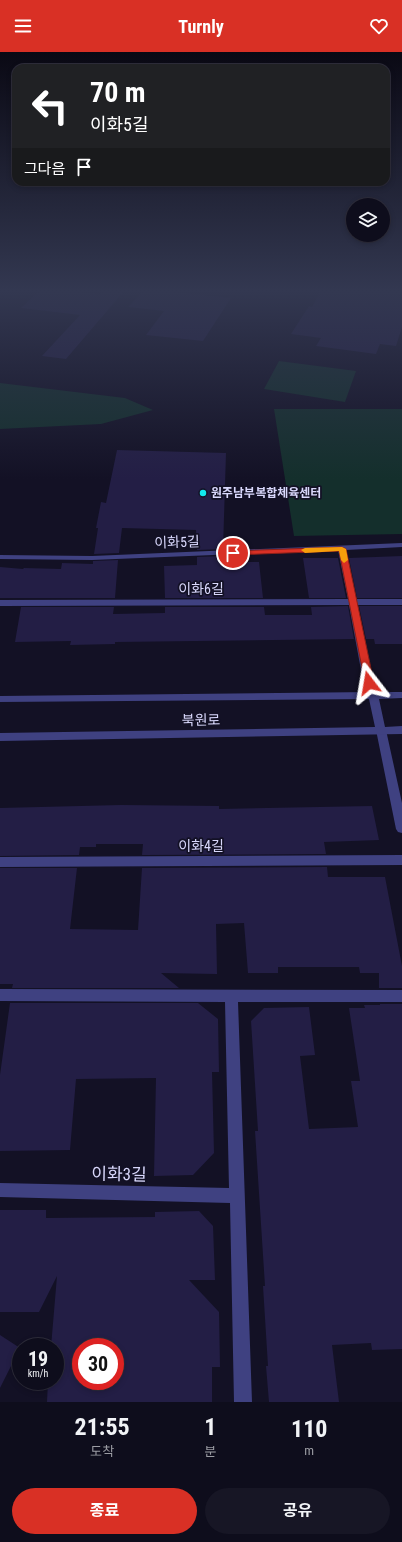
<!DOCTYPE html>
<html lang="ko">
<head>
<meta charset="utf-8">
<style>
  :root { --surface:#0e0d1c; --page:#171625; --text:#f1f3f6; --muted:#9b9ca3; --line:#2e2d3b; --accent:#d93025 }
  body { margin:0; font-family:"Roboto Condensed","Noto Sans KR",sans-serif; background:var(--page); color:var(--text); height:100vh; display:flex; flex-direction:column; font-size:15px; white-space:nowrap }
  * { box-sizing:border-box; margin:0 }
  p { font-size:13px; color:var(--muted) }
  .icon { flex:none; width:22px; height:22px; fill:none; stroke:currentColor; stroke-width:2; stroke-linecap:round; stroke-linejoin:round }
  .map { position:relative; height:1350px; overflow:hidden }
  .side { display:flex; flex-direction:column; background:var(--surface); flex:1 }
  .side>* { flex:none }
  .top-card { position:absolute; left:12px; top:12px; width:378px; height:122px; border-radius:12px; box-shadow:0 2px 6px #0003,0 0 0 1px var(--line); background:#202124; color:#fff; overflow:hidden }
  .fabs { position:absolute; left:346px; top:146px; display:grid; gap:8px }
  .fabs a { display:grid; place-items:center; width:44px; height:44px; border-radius:50%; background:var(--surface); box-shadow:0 2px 6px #0003,0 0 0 1px var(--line); font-size:20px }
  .speed { position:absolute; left:12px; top:1286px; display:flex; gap:8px; font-size:20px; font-weight:700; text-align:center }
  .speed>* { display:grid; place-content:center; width:52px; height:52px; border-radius:50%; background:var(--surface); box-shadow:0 2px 6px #0003,0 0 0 1px var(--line); line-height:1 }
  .speed small { font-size:10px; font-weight:400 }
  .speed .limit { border:6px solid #d22; background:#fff; color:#111 }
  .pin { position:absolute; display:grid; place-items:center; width:34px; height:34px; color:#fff; margin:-17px; border:2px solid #fff; border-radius:50%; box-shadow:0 1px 4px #0007 }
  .me { position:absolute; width:44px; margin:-22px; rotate:346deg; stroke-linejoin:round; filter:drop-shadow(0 0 3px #0008) }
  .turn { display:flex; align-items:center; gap:14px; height:84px; padding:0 12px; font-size:18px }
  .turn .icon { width:52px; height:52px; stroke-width:2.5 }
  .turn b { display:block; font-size:28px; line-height:34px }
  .then { display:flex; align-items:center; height:38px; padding:0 12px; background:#0003; gap:8px; font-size:15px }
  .eta { display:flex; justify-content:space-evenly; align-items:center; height:68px; text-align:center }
  .eta b { font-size:24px; font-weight:700; line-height:28px }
  .cta { display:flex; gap:8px; margin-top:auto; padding:8px 12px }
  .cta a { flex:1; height:46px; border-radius:24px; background:var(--accent); color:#fff; font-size:16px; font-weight:700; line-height:46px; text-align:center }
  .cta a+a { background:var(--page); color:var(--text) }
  header { display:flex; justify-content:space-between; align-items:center; height:52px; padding:0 12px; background:var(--accent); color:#fff; font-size:18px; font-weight:700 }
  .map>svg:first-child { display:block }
  .green { fill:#142f2c }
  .building { fill:#231e45; fill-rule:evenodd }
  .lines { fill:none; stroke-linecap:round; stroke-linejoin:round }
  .minor { fill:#3f4181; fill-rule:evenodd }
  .tertiary { fill:#3f4181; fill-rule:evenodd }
  .route { fill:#d93025; stroke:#8d1f18 }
  .slow { fill:#f59e0b }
  .poi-dot { fill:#12e8ee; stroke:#131125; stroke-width:1.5 }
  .labels { text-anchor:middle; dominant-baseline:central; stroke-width:3.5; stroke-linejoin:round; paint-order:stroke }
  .far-poi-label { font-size:12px; font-weight:bold; fill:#d9d8fc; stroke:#131125; text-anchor:start }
  .street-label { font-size:14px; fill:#d9d8fc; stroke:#131125 }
  .near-street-label { font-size:17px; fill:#d9d8fc; stroke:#131125 }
</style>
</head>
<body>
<header><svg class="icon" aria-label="menu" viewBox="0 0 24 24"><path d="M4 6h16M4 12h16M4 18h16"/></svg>Turnly<svg class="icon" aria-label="heart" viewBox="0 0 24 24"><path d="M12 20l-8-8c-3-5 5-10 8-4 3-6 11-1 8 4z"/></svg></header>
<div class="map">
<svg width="402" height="1350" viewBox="0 0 402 1350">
  <rect width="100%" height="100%" fill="#131125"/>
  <path class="green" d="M 279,309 L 356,319 L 345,350 L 264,337 Z
    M 0,331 L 125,346 L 153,358 L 101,372 L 0,377 Z
    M 274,357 L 402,357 L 402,482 L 294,484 Z"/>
  <path class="building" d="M 40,238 L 59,238 L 100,242 L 104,238 L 125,238 L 66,307 L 42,304 L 80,263 L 21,256 Z
    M 144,238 L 157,238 L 231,246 L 203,289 L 146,283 L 164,259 L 128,255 Z
    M 321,238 L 402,238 L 402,275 L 396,294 L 380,292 L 376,302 L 316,294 L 321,286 L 291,282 L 309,254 L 312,255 Z
    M 117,398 L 226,401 L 223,497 L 197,498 L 196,478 L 122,476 L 119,501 L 94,502 L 98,476 L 96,476 L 101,450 L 106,451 Z
    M 223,504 L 223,510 L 259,510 L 263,546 L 165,546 L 164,514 L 197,513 L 197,505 Z
    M 402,504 L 402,546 L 357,546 L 349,506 Z
    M 303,506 L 338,506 L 346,546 L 309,546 Z
    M 118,508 L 115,546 L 0,546 L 0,515 L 23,517 L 24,516 L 61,517 L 62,511 L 93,512 L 93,509 Z
    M 348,554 L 354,587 L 115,590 L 115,592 L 70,593 L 71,589 L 15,590 L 21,555 L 114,555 L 113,562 L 165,561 L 165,555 L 264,555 L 265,563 L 312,563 L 311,555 Z
    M 359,554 L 402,554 L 402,592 L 375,592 L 374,587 L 366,587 Z
    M 121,753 L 219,754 L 219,757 L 372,754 L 379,788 L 324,790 L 326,802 L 142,803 L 143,792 L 96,792 L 96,795 L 80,795 L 79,803 L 0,804 L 0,756 Z
    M 327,815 L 328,825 L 385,825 L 402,914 L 402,936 L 379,936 L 379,921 L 360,921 L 359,915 L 278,915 L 278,921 L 248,921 L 244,871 L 216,872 L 217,922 L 161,921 L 179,936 L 12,936 L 13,932 L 0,932 L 0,816 L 77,816 L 70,877 L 138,878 L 142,816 Z
    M 10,951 L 198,951 L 218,967 L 219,1020 L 212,1020 L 214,1101 L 193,1123 L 154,1124 L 156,1026 L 76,1027 L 70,1098 L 0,1099 L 0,1023 Z
    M 380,952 L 402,952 L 402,1297 L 372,1298 L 371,1291 L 332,1293 L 339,1350 L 269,1350 L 266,1314 L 268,1314 L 263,1234 L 265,1234 L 255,1079 L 258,1079 L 251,969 L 264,956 L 309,955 L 315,1003 L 300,1004 L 309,1077 L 358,1075 L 351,1029 L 360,1029 L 349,956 L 365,956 L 364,953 L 380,953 Z
    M 0,1158 L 46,1158 L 46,1166 L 155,1165 L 155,1160 L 199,1159 L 213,1174 L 215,1228 L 189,1228 L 219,1260 L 220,1315 L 212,1315 L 212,1350 L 47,1350 L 48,1329 L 55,1329 L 55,1295 L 51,1295 L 57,1224 L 39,1260 L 0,1260 ZM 81,1295 L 115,1295 L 115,1329 L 81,1329 Z
    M 0,1283 L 20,1296 L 0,1336 Z"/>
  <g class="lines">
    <path class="minor" d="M 402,491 L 402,495 L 346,498 L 356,547 L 402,547 L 402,553 L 357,553 L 371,618 L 378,643 L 373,646 L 368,643 L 361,618 L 349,553 L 0,554 L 0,548 L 348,547 L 338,498 L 92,508 L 0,507 L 0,503 L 92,504 Z
      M 381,674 L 385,675 L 386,678 L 402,751 L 402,781 L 398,780 L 396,777 L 376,678 L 377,675 Z
      M 402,803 L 402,813 L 0,815 L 0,805 Z
      M 0,937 L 402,938 L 402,950 L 238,950 L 252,1350 L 234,1350 L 230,1151 L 0,1145 L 0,1131 L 229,1136 L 225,950 L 0,949 Z"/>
    <path class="tertiary" d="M 373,640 L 402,640 L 402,646 L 379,647 L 385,675 L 402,674 L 402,682 L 0,689 L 0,681 L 375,675 L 369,647 L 0,650 L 0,644 Z"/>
  </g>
  <linearGradient id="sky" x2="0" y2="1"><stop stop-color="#0a0914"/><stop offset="0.56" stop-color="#333851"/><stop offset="1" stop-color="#333851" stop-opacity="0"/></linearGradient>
  <rect width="402" height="427" fill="url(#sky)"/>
  <path class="route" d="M 342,495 L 346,497 L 374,631 L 369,634 L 365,631 L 339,499 L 233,503 L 229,501 L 233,499 Z"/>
  <path class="slow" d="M 342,495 L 346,497 L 348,508 L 344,511 L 341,508 L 339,499 L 305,501 L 301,498 L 305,496 Z"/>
  <circle class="poi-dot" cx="203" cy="441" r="4"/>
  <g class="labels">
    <g class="far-poi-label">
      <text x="211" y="441">원주남부복합체육센터</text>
    </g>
    <g class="street-label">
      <text transform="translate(177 490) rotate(-2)">이화5길</text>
      <text x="201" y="537">이화6길</text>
      <text transform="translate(201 668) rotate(-1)">북원로</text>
      <text x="201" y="794">이화4길</text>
    </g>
    <g class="near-street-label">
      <text transform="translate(119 1122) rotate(1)">이화3길</text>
    </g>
  </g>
</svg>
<div class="fabs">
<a><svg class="icon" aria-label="layers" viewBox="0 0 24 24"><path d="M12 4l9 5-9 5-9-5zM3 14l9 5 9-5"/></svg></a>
</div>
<div class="speed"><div>19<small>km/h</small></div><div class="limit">30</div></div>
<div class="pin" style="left:233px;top:501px;background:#d93025"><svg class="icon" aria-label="arrive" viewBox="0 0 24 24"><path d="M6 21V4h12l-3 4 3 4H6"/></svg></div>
<svg class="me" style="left:369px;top:631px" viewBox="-20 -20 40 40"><path d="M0-17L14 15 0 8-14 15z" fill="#d93025" stroke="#fff" stroke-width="4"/></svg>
<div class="top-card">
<div class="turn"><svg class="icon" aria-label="left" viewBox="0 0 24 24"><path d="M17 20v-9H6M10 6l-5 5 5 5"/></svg><div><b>70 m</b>이화5길</div></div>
<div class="then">그다음<svg class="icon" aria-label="arrive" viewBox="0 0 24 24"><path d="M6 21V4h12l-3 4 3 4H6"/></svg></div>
</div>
</div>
<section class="side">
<div class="eta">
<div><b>21:55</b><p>도착</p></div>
<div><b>1</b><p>분</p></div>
<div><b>110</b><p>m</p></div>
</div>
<div class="cta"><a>종료</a><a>공유</a></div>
</section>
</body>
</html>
